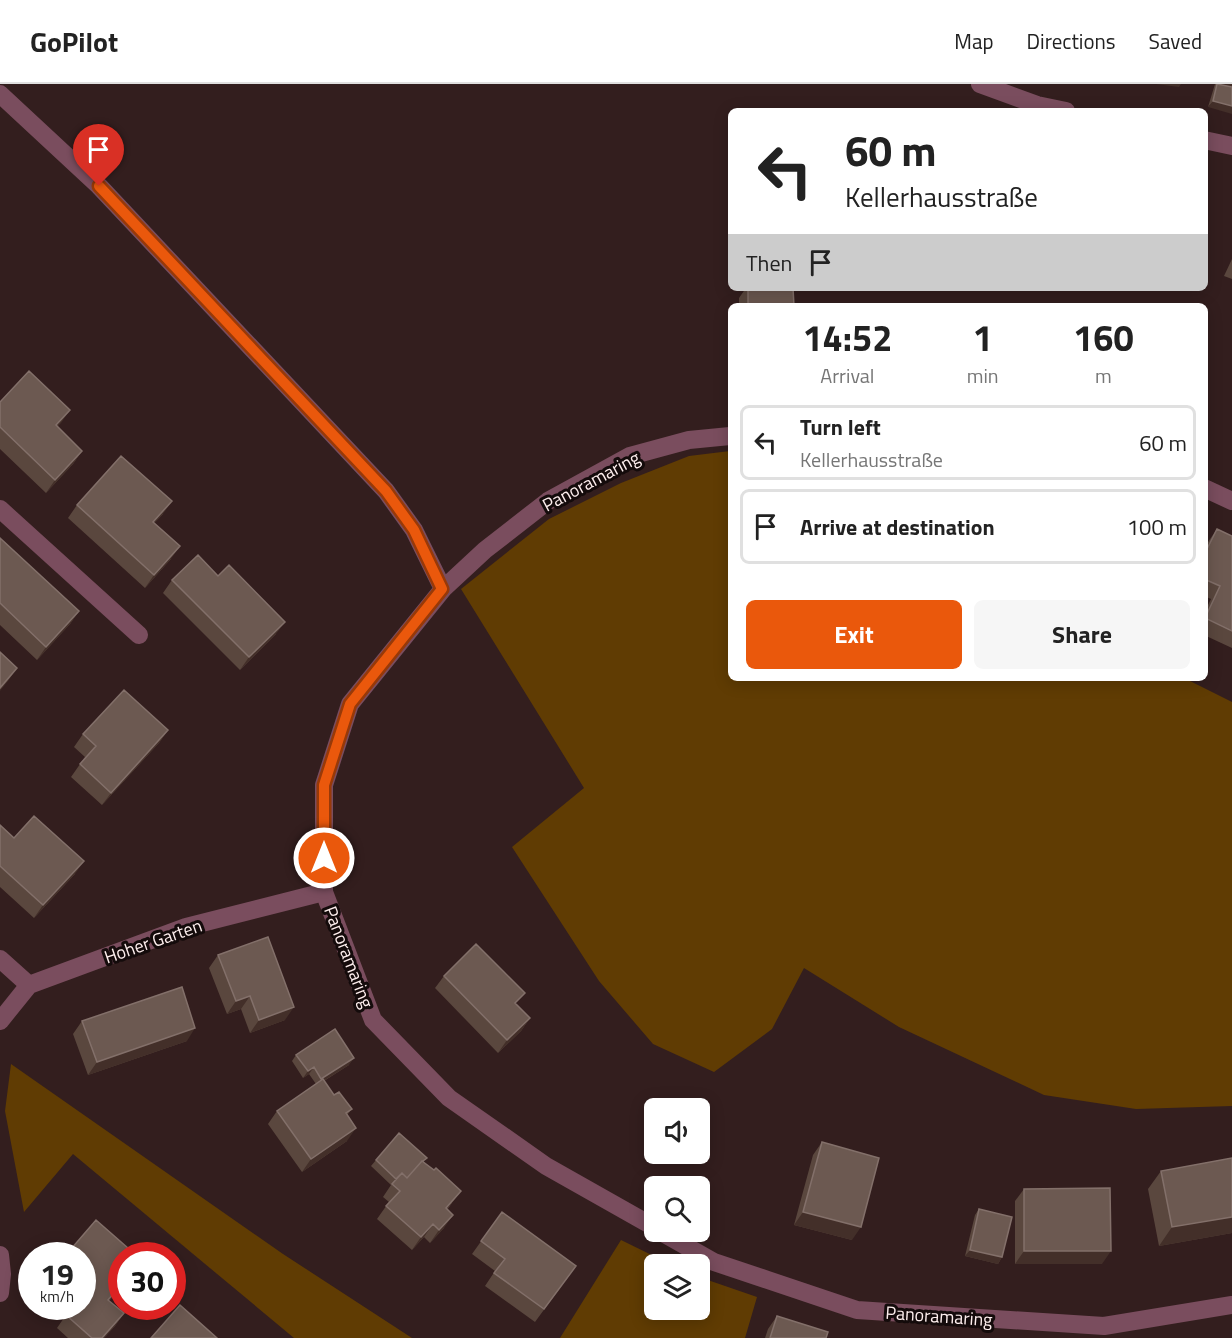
<!DOCTYPE html>
<html lang="en">
<head>
<meta charset="utf-8">
<style>
  :root { --surface:#fff; --page:#f6f6f6; --text:#222; --muted:#767676; --line:#e0e0e0; --accent:#ea580c }
  body { margin:0; font-family:"Titillium Web",sans-serif; background:var(--page); color:var(--text); height:100vh; display:flex; flex-direction:column; font-size:22px; white-space:nowrap }
  * { box-sizing:border-box; margin:0 }
  p { font-size:20px; color:var(--muted) }
  .icon { flex:none; width:33px; height:33px; fill:none; stroke:currentColor; stroke-width:2; stroke-linecap:round; stroke-linejoin:round }
  .map { position:relative; flex:1; overflow:hidden }
  .details { position:absolute; left:728px; top:219px; width:480px; height:378px; display:flex; flex-direction:column; background:var(--surface); border-radius:9px; box-shadow:0 3px 15px #0003 }
  .details>* { flex:none }
  .hud { position:absolute; left:728px; top:24px; width:480px; height:183px; border-radius:9px; box-shadow:0 3px 15px #0003; background:#fff; color:var(--text); overflow:hidden }
  .fabs { position:absolute; left:644px; top:1014px; display:grid; gap:12px }
  .fabs a { display:grid; place-items:center; width:66px; height:66px; border-radius:9px; background:var(--surface); box-shadow:0 3px 15px #0003; font-size:30px }
  .speed { position:absolute; left:18px; top:1158px; display:flex; gap:12px; font-size:30px; font-weight:700; text-align:center }
  .speed>* { display:grid; place-content:center; width:78px; height:78px; border-radius:50%; background:var(--surface); box-shadow:0 3px 15px #0003; line-height:1 }
  .speed small { font-size:15px; font-weight:400 }
  .speed .limit { border:9px solid #d22; background:#fff; color:#111 }
  .pin { position:absolute; display:grid; place-items:center; width:51px; height:51px; color:#fff; margin:-62px -26px; border-radius:50% 50% 50% 0; rotate:-45deg; box-shadow:0 0 6px #0007 }
  .pin .icon { rotate:45deg }
  .me { position:absolute; width:66px; margin:-33px; rotate:0deg; stroke-linejoin:round; filter:drop-shadow(0 0 4px #0008) }
  .turn { display:flex; align-items:center; gap:21px; height:126px; padding:0 18px; font-size:27px }
  .turn .icon { width:78px; height:78px; stroke-width:2.5 }
  .turn b { display:block; font-size:42px; line-height:51px }
  .then { display:flex; align-items:center; height:57px; padding:0 18px; background:#0003; gap:12px; font-size:22px }
  .eta { display:flex; justify-content:space-evenly; align-items:center; height:102px; text-align:center }
  .eta b { font-size:36px; font-weight:700; line-height:42px }
  .button { display:flex; gap:12px; margin-top:auto; padding:12px 18px }
  .button a { flex:1; height:69px; border-radius:9px; background:var(--accent); color:#fff; font-size:24px; font-weight:700; line-height:69px; text-align:center }
  .button a+a { background:var(--page); color:var(--text) }
  ul { padding:0; list-style:none }
  li { display:flex; align-items:center; gap:18px; height:75px; margin:0 12px 9px; padding:0 6px; border:3px solid var(--line); border-radius:9px }
  li div { flex:1 }
  li b { display:block; font-size:22px }
  li em { font-style:normal }
  header { display:flex; align-items:center; gap:36px; box-sizing:border-box; height:84px; padding:0 30px; background:var(--surface); border-bottom:2px solid var(--line) }
  header strong { font-size:28px }
  nav { display:flex; gap:33px; margin-inline-start:auto; font-size:21px }
  .map>svg:first-child { display:block }
  .green { fill:#603c03 }
  .lines { fill:none; stroke-linecap:round; stroke-linejoin:round }
  .street { stroke:#7a4d5e; stroke-width:18 }
  .wall { fill:#5a473e }
  .shaded-wall { fill:#432f29 }
  .building { fill:#6c5951; stroke:#83706a; stroke-width:1.5 }
  .route-casing { stroke:#983908; stroke-width:15 }
  .route { stroke:#ea580c; stroke-width:10 }
  .labels { text-anchor:middle; dominant-baseline:central; stroke-width:6; stroke-linejoin:round; paint-order:stroke }
  .street-label { font-size:18px; fill:#feefee; stroke:#140b0b }
</style>
</head>
<body>
<header>
<strong>GoPilot</strong>
<nav><a>Map</a><a>Directions</a><a>Saved</a></nav>
</header>
<div class="map">
<svg width="1232" height="1254" viewBox="0 0 1232 1254">
  <rect width="100%" height="100%" fill="#331e1e"/>
  <path class="green" d="M 730,367 L 730,594 L 1184,594 L 1232,618 L 1232,1022 L 1136,1025 L 1044,1011 L 899,943 L 804,884 L 772,945 L 714,988 L 653,960 L 599,897 L 512,763 L 584,704 L 461,505 L 549,435 L 621,399 L 689,372 Z
    M 11,980 L 283,1170 L 412,1254 L 294,1254 L 73,1070 L 24,1128 L 5,1027 Z
    M 621,1156 L 670,1180 L 654,1180 L 654,1226 L 699,1226 L 699,1193 L 757,1213 L 745,1254 L 560,1254 Z"/>
  <g class="lines">
    <path class="street" d="M 980,0 L 1037,21 L 1066,27
      M 0,10 L 99,102 L 386,407 L 414,446 L 443,505
      M 1204,56 L 1232,62
      M 1204,404 L 1232,417
      M 0,425 L 139,551
      M 0,875 L 29,901
      M 0,937 L 29,901 L 186,843 L 324,808
      M 654,1143 L 546,1082 L 449,1014 L 373,936 L 324,808 L 324,701 L 350,620 L 443,505 L 485,466 L 548,417 L 630,372 L 689,356 L 730,352
      M 661,1148 L 714,1178 L 857,1226 L 1104,1242 L 1232,1221
      M 0,1171 L 2,1190 L 0,1209"/>
  </g>
  <path class="wall" d="M 1215,0 L 1232,0 L 1208,23 Z
    M 1232,175 L 1232,195 L 1224,192 Z
    M 746,204 L 793,204 L 794,222 L 739,222 L 739,214 Z
    M 0,318 L 70,326 L 57,343 L 82,367 L 73,380 L 46,409 L 0,365 Z
    M 77,421 L 163,430 L 154,439 L 171,475 L 145,504 L 68,434 Z
    M 1217,445 L 1232,452 L 1232,564 L 1204,551 L 1204,529 L 1211,515 L 1204,512 L 1204,465 L 1208,458 Z
    M 0,454 L 79,527 L 70,540 L 37,576 L 0,541 Z
    M 172,496 L 276,550 L 240,586 L 163,509 Z
    M 168,646 L 159,659 L 102,721 L 71,693 L 85,673 L 74,663 L 83,650 Z
    M 0,741 L 14,754 L 75,790 L 34,834 L 0,803 Z
    M 218,871 L 285,936 L 250,949 L 241,925 L 227,930 L 209,884 Z
    M 444,892 L 530,934 L 521,947 L 498,969 L 435,904 Z
    M 82,937 L 187,957 L 88,991 L 73,950 Z
    M 296,971 L 349,981 L 324,997 L 334,1011 L 352,1025 L 347,1031 L 347,1057 L 302,1088 L 268,1040 L 277,1027 L 316,1000 L 309,990 L 303,994 L 292,977 Z
    M 822,1058 L 852,1156 L 794,1141 L 813,1071 Z
    M 1232,1074 L 1232,1149 L 1159,1162 L 1148,1105 L 1161,1087 Z
    M 376,1076 L 424,1078 L 452,1119 L 447,1126 L 444,1144 L 430,1159 L 424,1153 L 412,1166 L 377,1135 L 389,1118 L 383,1113 L 391,1101 L 371,1082 Z
    M 1024,1105 L 1102,1180 L 1015,1180 L 1015,1117 Z
    M 979,1125 L 1002,1173 L 998,1180 L 965,1172 L 975,1131 Z
    M 502,1128 L 576,1182 L 535,1238 L 485,1202 L 495,1187 L 472,1170 Z
    M 82,1172 L 109,1217 L 124,1229 L 115,1242 L 104,1254 L 68,1254 L 57,1244 L 66,1231 L 82,1222 Z
    M 777,1232 L 826,1254 L 765,1254 L 768,1245 Z"/>
  <path class="shaded-wall" d="M 1156,0 L 1181,0 L 1179,3 Z
    M 1217,0 L 1232,0 L 1232,11 Z
    M 1213,17 L 1232,22 L 1232,30 L 1208,23 Z
    M 70,326 L 61,339 L 47,354 L 56,341 Z
    M 82,367 L 73,380 L 46,409 L 55,396 Z
    M 172,417 L 163,430 L 144,451 L 153,438 Z
    M 180,462 L 171,475 L 145,504 L 154,491 Z
    M 79,527 L 70,540 L 37,576 L 46,563 Z
    M 285,538 L 276,550 L 240,586 L 249,573 Z
    M 17,584 L 8,597 L 0,607 L 0,604 Z
    M 168,646 L 159,659 L 102,721 L 111,709 Z
    M 84,777 L 75,790 L 34,834 L 43,821 Z
    M 250,912 L 241,925 L 227,930 L 236,917 Z
    M 294,923 L 285,936 L 250,949 L 259,936 Z
    M 530,934 L 521,947 L 498,969 L 507,956 Z
    M 195,944 L 187,957 L 88,991 L 97,978 Z
    M 354,974 L 349,981 L 317,1001 L 321,995 Z
    M 314,983 L 309,990 L 303,994 L 308,987 Z
    M 356,1044 L 347,1057 L 302,1088 L 311,1075 Z
    M 461,1107 L 452,1119 L 437,1137 L 446,1124 Z
    M 803,1128 L 861,1143 L 852,1156 L 794,1141 Z
    M 453,1131 L 444,1144 L 430,1159 L 439,1146 Z
    M 1232,1133 L 1232,1149 L 1159,1162 L 1172,1143 Z
    M 433,1140 L 424,1153 L 412,1166 L 421,1153 Z
    M 970,1166 L 1002,1173 L 998,1180 L 965,1172 Z
    M 1024,1167 L 1111,1167 L 1102,1180 L 1015,1180 Z
    M 122,1200 L 122,1203 L 99,1229 L 108,1216 Z
    M 124,1229 L 115,1242 L 104,1254 L 102,1254 Z"/>
  <path class="building" d="M 1217,0 L 1232,3 L 1232,22 L 1213,17 Z
    M 748,204 L 793,204 L 794,222 L 748,222 Z
    M 29,287 L 70,326 L 56,341 L 82,367 L 55,396 L 0,343 L 0,318 Z
    M 121,372 L 172,417 L 153,438 L 180,462 L 154,491 L 77,421 Z
    M 1217,445 L 1232,452 L 1232,547 L 1205,534 L 1220,502 L 1204,495 L 1204,471 Z
    M 0,454 L 79,527 L 46,563 L 0,519 Z
    M 198,471 L 218,492 L 229,481 L 285,538 L 249,573 L 172,496 Z
    M 0,568 L 17,584 L 0,604 Z
    M 124,606 L 168,646 L 111,709 L 80,680 L 96,662 L 83,650 Z
    M 34,732 L 84,777 L 43,821 L 0,782 L 0,741 L 14,754 Z
    M 268,853 L 294,923 L 259,936 L 250,912 L 236,917 L 218,871 Z
    M 476,860 L 525,909 L 515,919 L 530,934 L 507,956 L 444,892 Z
    M 182,903 L 195,944 L 97,978 L 82,937 Z
    M 335,945 L 354,974 L 321,995 L 314,983 L 308,987 L 296,971 Z
    M 323,995 L 334,1011 L 339,1008 L 352,1025 L 346,1029 L 356,1044 L 311,1075 L 277,1027 Z
    M 399,1049 L 427,1074 L 423,1077 L 422,1077 L 407,1094 L 402,1089 L 396,1095 L 376,1076 Z
    M 822,1058 L 879,1074 L 861,1143 L 803,1128 Z
    M 1232,1074 L 1232,1133 L 1172,1143 L 1161,1087 Z
    M 422,1077 L 434,1086 L 436,1084 L 461,1107 L 446,1124 L 453,1131 L 439,1146 L 433,1140 L 421,1153 L 386,1122 L 400,1107 L 392,1100 L 402,1089 L 407,1094 Z
    M 1110,1104 L 1111,1167 L 1024,1167 L 1024,1105 Z
    M 979,1125 L 1012,1133 L 1002,1173 L 970,1166 Z
    M 502,1128 L 576,1182 L 544,1225 L 494,1189 L 505,1175 L 481,1157 Z
    M 96,1136 L 137,1172 L 122,1172 L 122,1200 L 108,1216 L 124,1229 L 102,1254 L 92,1254 L 66,1231 L 74,1222 L 82,1222 L 82,1212 L 91,1202 L 82,1194 L 82,1172 L 65,1172 Z
    M 180,1221 L 217,1254 L 151,1254 Z
    M 777,1232 L 828,1248 L 826,1254 L 770,1254 Z"/>
  <g class="lines">
    <defs>
      <path id="route" d="M 99,102 L 386,407 L 414,446 L 442,505 L 350,620 L 324,701 L 324,774"/>
    </defs>
    <use href="#route" class="route-casing"/>
    <use href="#route" class="route"/>
  </g>
  <g class="labels">
    <g class="street-label">
      <text transform="translate(591 397) rotate(-28)">Panoramaring</text>
      <text transform="translate(153 857) rotate(-19)">Hoher Garten</text>
      <text transform="translate(349 873) rotate(69)">Panoramaring</text>
      <text transform="translate(939 1232) rotate(4)">Panoramaring</text>
    </g>
  </g>
</svg>
<div class="fabs">
<a><svg class="icon" aria-label="sound" viewBox="0 0 24 24"><path d="M4 9h4l5-4v14l-5-4H4zM17 9q2 3 0 6"/></svg></a>
<a><svg class="icon" aria-label="search" viewBox="0 0 24 24"><circle cx="10" cy="10" r="6"/><path d="M15 15l6 6"/></svg></a>
<a><svg class="icon" aria-label="layers" viewBox="0 0 24 24"><path d="M12 4l9 5-9 5-9-5zM3 14l9 5 9-5"/></svg></a>
</div>
<div class="speed"><div>19<small>km/h</small></div><div class="limit">30</div></div>
<div class="pin" style="left:99px;top:102px;background:#d93025"><svg class="icon" aria-label="arrive" viewBox="0 0 24 24"><path d="M6 21V4h12l-3 4 3 4H6"/></svg></div>
<svg class="me" style="left:324px;top:774px" viewBox="-20 -20 40 40"><circle r="17" fill="#ea580c" stroke="#fff" stroke-width="3"/><path d="M0-11L8 9 0 5-8 9z" fill="#fff"/></svg>
<div class="hud">
<div class="turn"><svg class="icon" aria-label="left" viewBox="0 0 24 24"><path d="M17 20v-9H6M10 6l-5 5 5 5"/></svg><div><b>60 m</b>Kellerhausstraße</div></div>
<div class="then">Then<svg class="icon" aria-label="arrive" viewBox="0 0 24 24"><path d="M6 21V4h12l-3 4 3 4H6"/></svg></div>
</div>
<section class="details">
<div class="eta">
<div><b>14:52</b><p>Arrival</p></div>
<div><b>1</b><p>min</p></div>
<div><b>160</b><p>m</p></div>
</div>
<ul>
<li><svg class="icon" aria-label="left" viewBox="0 0 24 24"><path d="M17 20v-9H6M10 6l-5 5 5 5"/></svg><div><b>Turn left</b><p>Kellerhausstraße</p></div><em>60 m</em></li>
<li><svg class="icon" aria-label="arrive" viewBox="0 0 24 24"><path d="M6 21V4h12l-3 4 3 4H6"/></svg><div><b>Arrive at destination</b></div><em>100 m</em></li>
</ul>
<div class="button"><a>Exit</a><a>Share</a></div>
</section>
</div>
</body>
</html>
